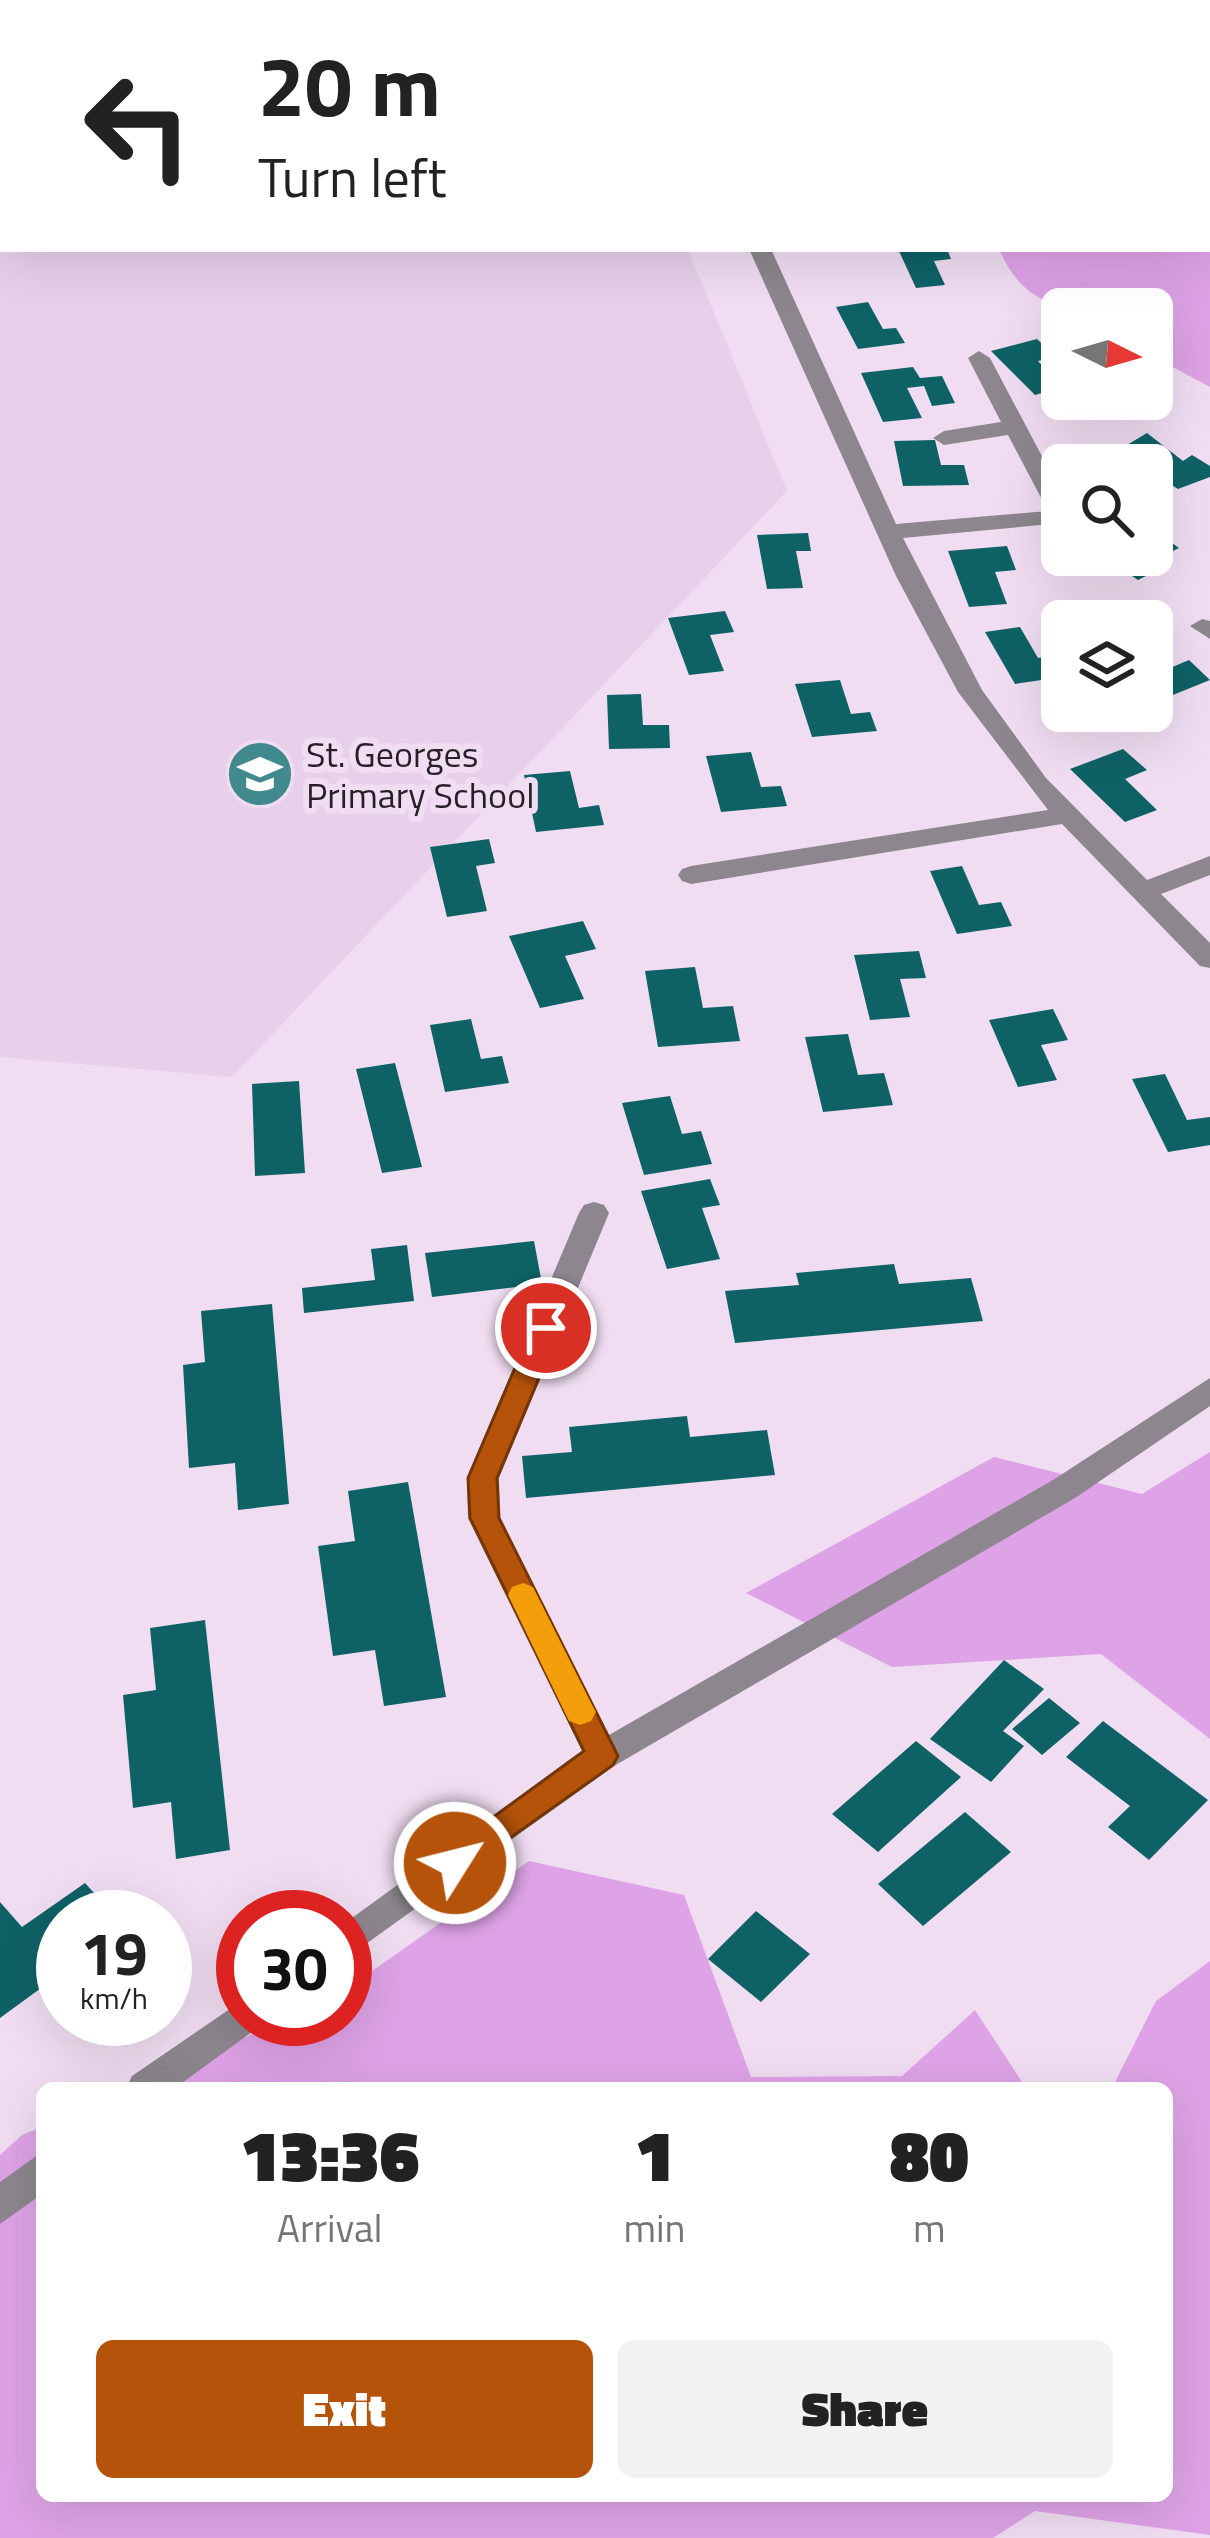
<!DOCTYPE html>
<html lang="en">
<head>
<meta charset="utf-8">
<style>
  :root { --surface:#fff; --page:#f2f2f2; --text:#222; --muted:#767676; --accent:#b45309 }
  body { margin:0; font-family:"Titillium Web",sans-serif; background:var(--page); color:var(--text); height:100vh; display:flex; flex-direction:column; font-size:45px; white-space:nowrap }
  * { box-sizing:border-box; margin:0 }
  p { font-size:39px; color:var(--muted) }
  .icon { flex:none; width:66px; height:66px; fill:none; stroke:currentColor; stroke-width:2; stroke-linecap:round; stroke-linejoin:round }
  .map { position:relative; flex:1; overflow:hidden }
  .sheet { position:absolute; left:36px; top:2082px; width:1137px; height:420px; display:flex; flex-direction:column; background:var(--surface); border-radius:18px; box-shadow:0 12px 48px #0002 }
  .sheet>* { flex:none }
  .guide { position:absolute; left:0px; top:0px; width:1212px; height:252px; box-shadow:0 12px 48px #0002; background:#fff; color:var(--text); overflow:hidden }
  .needle { width:78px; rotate:95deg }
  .fabs { position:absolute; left:1041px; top:288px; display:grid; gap:24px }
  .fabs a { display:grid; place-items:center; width:132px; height:132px; border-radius:18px; background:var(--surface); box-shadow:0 12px 48px #0002; font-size:60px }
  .speed { position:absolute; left:36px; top:1890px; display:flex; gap:24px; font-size:60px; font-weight:700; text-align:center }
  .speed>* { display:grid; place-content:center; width:156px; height:156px; border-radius:50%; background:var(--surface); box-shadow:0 12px 48px #0002; line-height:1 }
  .speed small { font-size:30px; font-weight:400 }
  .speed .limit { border:18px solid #d22; background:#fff; color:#111 }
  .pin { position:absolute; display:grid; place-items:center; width:102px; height:102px; color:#fff; margin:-51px; border:6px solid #fff; border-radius:50%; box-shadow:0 3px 12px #0007 }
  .me { position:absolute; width:132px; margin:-66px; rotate:54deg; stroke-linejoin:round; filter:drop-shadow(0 0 9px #0008) }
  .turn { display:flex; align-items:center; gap:42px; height:252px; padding:0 60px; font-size:54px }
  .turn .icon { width:156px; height:156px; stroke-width:2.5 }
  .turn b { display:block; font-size:84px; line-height:102px }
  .eta { display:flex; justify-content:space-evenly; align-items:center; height:204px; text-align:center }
  .eta b { font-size:72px; font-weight:800; line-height:84px }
  .action { display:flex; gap:24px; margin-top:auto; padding:24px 60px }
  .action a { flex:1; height:138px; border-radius:18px; background:var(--accent); color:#fff; font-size:48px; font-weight:800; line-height:138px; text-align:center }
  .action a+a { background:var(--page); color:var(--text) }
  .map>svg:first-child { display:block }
  .built { fill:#e8d0eb }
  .green { fill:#dea3e6 }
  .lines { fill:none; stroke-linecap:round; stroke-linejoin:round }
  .stream { fill:#a86cb1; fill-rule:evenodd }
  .building { fill:#0e6266 }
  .minor { fill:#8d868e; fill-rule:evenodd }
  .route { fill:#b45309; stroke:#753606; stroke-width:3 }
  .slow { fill:#f59e0b }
  .labels { text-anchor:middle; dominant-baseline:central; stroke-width:12; stroke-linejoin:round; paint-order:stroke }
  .poi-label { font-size:36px; fill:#261f27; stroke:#f0ddf2; text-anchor:start }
</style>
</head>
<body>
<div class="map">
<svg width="1210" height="2538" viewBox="0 0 1210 2538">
  <rect width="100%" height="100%" fill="#f0ddf2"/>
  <path class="built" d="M 0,0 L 587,0 L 3,3 L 3,249 L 688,249 L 787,491 L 232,1077 L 0,1057 Z"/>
  <path class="green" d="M 1210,73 L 1210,387 L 1152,356 L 1152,309 C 1084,309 1030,321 999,249 L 1209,249 Z
    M 1210,1452 L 1210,1739 L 1101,1654 L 892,1667 L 746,1593 L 994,1457 L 1142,1494 Z
    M 529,1861 L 684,1895 L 751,2077 L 902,2076 L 975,2010 L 1026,2088 L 130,2088 L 287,2019 L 345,2019 L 345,1990 Z
    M 1210,1961 L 1210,2535 L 1035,2511 L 993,2538 L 0,2538 L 0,2155 L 22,2135 L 42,2127 L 42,2496 L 1167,2496 L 1167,2088 L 1112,2088 L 1156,2001 Z"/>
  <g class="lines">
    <path class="stream" d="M 1183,0 L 1196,0 L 1199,3 L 1186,3 Z
      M 1209,14 L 1210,14 L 1210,21 L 1209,21 Z"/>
  </g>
  <path class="building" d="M 898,249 L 947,249 L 951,259 L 934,261 L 945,285 L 916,288 Z
    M 868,302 L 883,329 L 896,328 L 905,343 L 858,349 L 836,307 Z
    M 1037,339 L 1056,357 L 1038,361 L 1062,387 L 1035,395 L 991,351 Z
    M 913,367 L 920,378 L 942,376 L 955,403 L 932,406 L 924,386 L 907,388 L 922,418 L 883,422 L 861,373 Z
    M 1147,433 L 1183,461 L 1192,455 L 1210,466 L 1210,477 L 1178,489 L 1152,473 L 1152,465 L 1139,465 L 1117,451 Z
    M 935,440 L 941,465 L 964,465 L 969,485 L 903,486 L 894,441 Z
    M 1152,529 L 1179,548 L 1165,555 L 1152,546 Z
    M 808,533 L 811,551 L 796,551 L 803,588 L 767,589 L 757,535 Z
    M 1007,546 L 1016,570 L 995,572 L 1007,604 L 969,607 L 948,551 Z
    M 1101,555 L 1146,555 L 1164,567 L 1138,580 Z
    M 725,611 L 734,632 L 710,635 L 724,671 L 689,675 L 668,618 Z
    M 1020,627 L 1038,658 L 1062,654 L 1062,677 L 1015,684 L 985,632 Z
    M 1152,652 L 1170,668 L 1189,660 L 1210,680 L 1163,699 L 1152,690 Z
    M 840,680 L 851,714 L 870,712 L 877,731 L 812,737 L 795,684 Z
    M 641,694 L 643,725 L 669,725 L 670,748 L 609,749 L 607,695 Z
    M 1123,749 L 1147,770 L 1125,779 L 1157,810 L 1125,822 L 1070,769 Z
    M 751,752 L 761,787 L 781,786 L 787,806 L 721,812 L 706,756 Z
    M 570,771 L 579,808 L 599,805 L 604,825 L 536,832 L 524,775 Z
    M 489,839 L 495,863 L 476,866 L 487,911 L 447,917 L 430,847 Z
    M 962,866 L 979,905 L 1001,902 L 1012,926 L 957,934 L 930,871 Z
    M 583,921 L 596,949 L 565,956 L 584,999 L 540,1008 L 509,936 Z
    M 919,951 L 926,978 L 900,979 L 910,1017 L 870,1020 L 854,955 Z
    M 695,967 L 703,1008 L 733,1006 L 740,1041 L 658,1047 L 645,971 Z
    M 1053,1009 L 1068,1040 L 1041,1045 L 1057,1080 L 1018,1087 L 989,1020 Z
    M 471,1019 L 481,1059 L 502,1056 L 509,1083 L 445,1092 L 430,1025 Z
    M 848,1034 L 858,1075 L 884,1073 L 893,1105 L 823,1112 L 805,1037 Z
    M 395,1063 L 422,1167 L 382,1173 L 356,1069 Z
    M 1165,1074 L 1187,1120 L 1210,1117 L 1210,1145 L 1168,1152 L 1132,1079 Z
    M 299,1081 L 305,1173 L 255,1176 L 252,1084 Z
    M 670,1096 L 682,1134 L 701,1131 L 712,1164 L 644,1175 L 622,1103 Z
    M 710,1179 L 720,1205 L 702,1208 L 720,1259 L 667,1269 L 641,1191 Z
    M 534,1241 L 542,1284 L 432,1297 L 425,1253 Z
    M 407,1245 L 414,1301 L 304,1313 L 302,1288 L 375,1280 L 371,1249 Z
    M 894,1264 L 899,1284 L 971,1278 L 983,1321 L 735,1343 L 725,1291 L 799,1285 L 796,1273 Z
    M 272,1304 L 289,1504 L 238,1510 L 235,1463 L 189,1468 L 183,1365 L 205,1362 L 201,1311 Z
    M 687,1416 L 690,1437 L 767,1430 L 775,1475 L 526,1498 L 522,1456 L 572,1452 L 569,1427 Z
    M 408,1482 L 446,1697 L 384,1706 L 375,1650 L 333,1656 L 318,1546 L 355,1541 L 348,1491 Z
    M 205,1620 L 230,1850 L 176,1859 L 171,1802 L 133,1808 L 123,1695 L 156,1690 L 150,1628 Z
    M 1004,1660 L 1044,1689 L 1003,1731 L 1024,1746 L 991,1782 L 930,1739 Z
    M 1049,1698 L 1080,1723 L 1042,1755 L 1012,1729 Z
    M 1103,1721 L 1208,1800 L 1149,1860 L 1108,1827 L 1130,1806 L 1066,1757 Z
    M 916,1741 L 961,1777 L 878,1852 L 832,1814 Z
    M 965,1812 L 1011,1852 L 923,1926 L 878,1884 Z
    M 85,1883 L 116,1917 L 63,1917 L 63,1972 L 0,2018 L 0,1902 L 22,1927 Z
    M 756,1911 L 810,1954 L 761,2002 L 708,1959 Z"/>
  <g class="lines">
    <path class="minor" d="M 659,0 L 677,0 L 679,3 L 661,3 Z
      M 1135,0 L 1153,0 L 1154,3 L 1136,3 Z
      M 1209,38 L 1210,38 L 1210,50 L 1209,50 Z
      M 749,249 L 771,249 L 896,524 L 1048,511 L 1008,435 L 944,445 L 933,438 L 944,431 L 1001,422 L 968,358 L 979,351 L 990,358 L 1062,494 L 1062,523 L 903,538 L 982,690 L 1046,778 L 1147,880 L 1210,856 L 1210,875 L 1161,894 L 1210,943 L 1210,968 L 1200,966 L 1062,824 L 691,884 L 682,881 L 678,875 L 682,869 L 691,866 L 1048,810 L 958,692 L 896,576 Z
      M 1202,619 L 1210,621 L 1210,639 L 1190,626 Z
      M 594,1202 L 604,1205 L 609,1213 L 499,1478 L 500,1518 L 609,1735 L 1053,1480 L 1210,1378 L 1210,1406 L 1075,1498 L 614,1766 L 345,1959 L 345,1923 L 582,1751 L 468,1518 L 467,1478 L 579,1213 L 584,1205 Z
      M 243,2000 L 243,2019 L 260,2019 L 256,2029 L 175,2088 L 126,2088 L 132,2076 Z
      M 42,2152 L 42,2194 L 0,2224 L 0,2182 Z"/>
  </g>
  <path class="route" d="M 546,1318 L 560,1328 L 497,1478 L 499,1518 L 618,1756 L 613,1765 L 455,1877 L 444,1873 L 439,1863 L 444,1853 L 584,1751 L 470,1518 L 468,1478 L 532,1328 Z"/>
  <path class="slow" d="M 523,1583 L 533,1587 L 591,1703 L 596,1712 L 591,1721 L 580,1725 L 569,1721 L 508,1595 L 512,1587 Z"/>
  <defs>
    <symbol id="school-disc" viewBox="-11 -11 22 22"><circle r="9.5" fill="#40898c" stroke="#f0ddf2"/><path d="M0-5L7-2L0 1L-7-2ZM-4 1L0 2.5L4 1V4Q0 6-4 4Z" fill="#fff"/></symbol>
  </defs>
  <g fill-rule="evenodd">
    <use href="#school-disc" x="222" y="736" width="76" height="76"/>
  </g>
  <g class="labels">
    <g class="poi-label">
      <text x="306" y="753">St. Georges<tspan x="306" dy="41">Primary School</tspan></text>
    </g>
  </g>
</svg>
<div class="fabs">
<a><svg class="needle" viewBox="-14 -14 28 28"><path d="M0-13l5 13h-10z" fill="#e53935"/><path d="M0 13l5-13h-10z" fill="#767676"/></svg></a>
<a><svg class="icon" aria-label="search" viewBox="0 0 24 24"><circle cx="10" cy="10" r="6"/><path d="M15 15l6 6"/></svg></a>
<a><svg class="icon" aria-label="layers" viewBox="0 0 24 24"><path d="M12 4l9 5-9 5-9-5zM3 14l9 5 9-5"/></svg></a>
</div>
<div class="speed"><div>19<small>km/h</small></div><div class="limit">30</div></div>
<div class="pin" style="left:546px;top:1328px;background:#d93025"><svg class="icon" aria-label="arrive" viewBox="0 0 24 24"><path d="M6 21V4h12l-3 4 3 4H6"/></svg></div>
<svg class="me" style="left:455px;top:1863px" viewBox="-20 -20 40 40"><circle r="17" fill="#b45309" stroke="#fff" stroke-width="3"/><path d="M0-11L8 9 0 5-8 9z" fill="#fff"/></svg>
<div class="guide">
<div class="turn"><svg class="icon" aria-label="left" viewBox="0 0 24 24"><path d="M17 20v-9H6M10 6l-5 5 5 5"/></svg><div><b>20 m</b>Turn left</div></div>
</div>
<section class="sheet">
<div class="eta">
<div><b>13:36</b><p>Arrival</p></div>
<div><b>1</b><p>min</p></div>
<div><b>80</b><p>m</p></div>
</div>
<div class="action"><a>Exit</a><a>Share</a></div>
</section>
</div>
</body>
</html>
